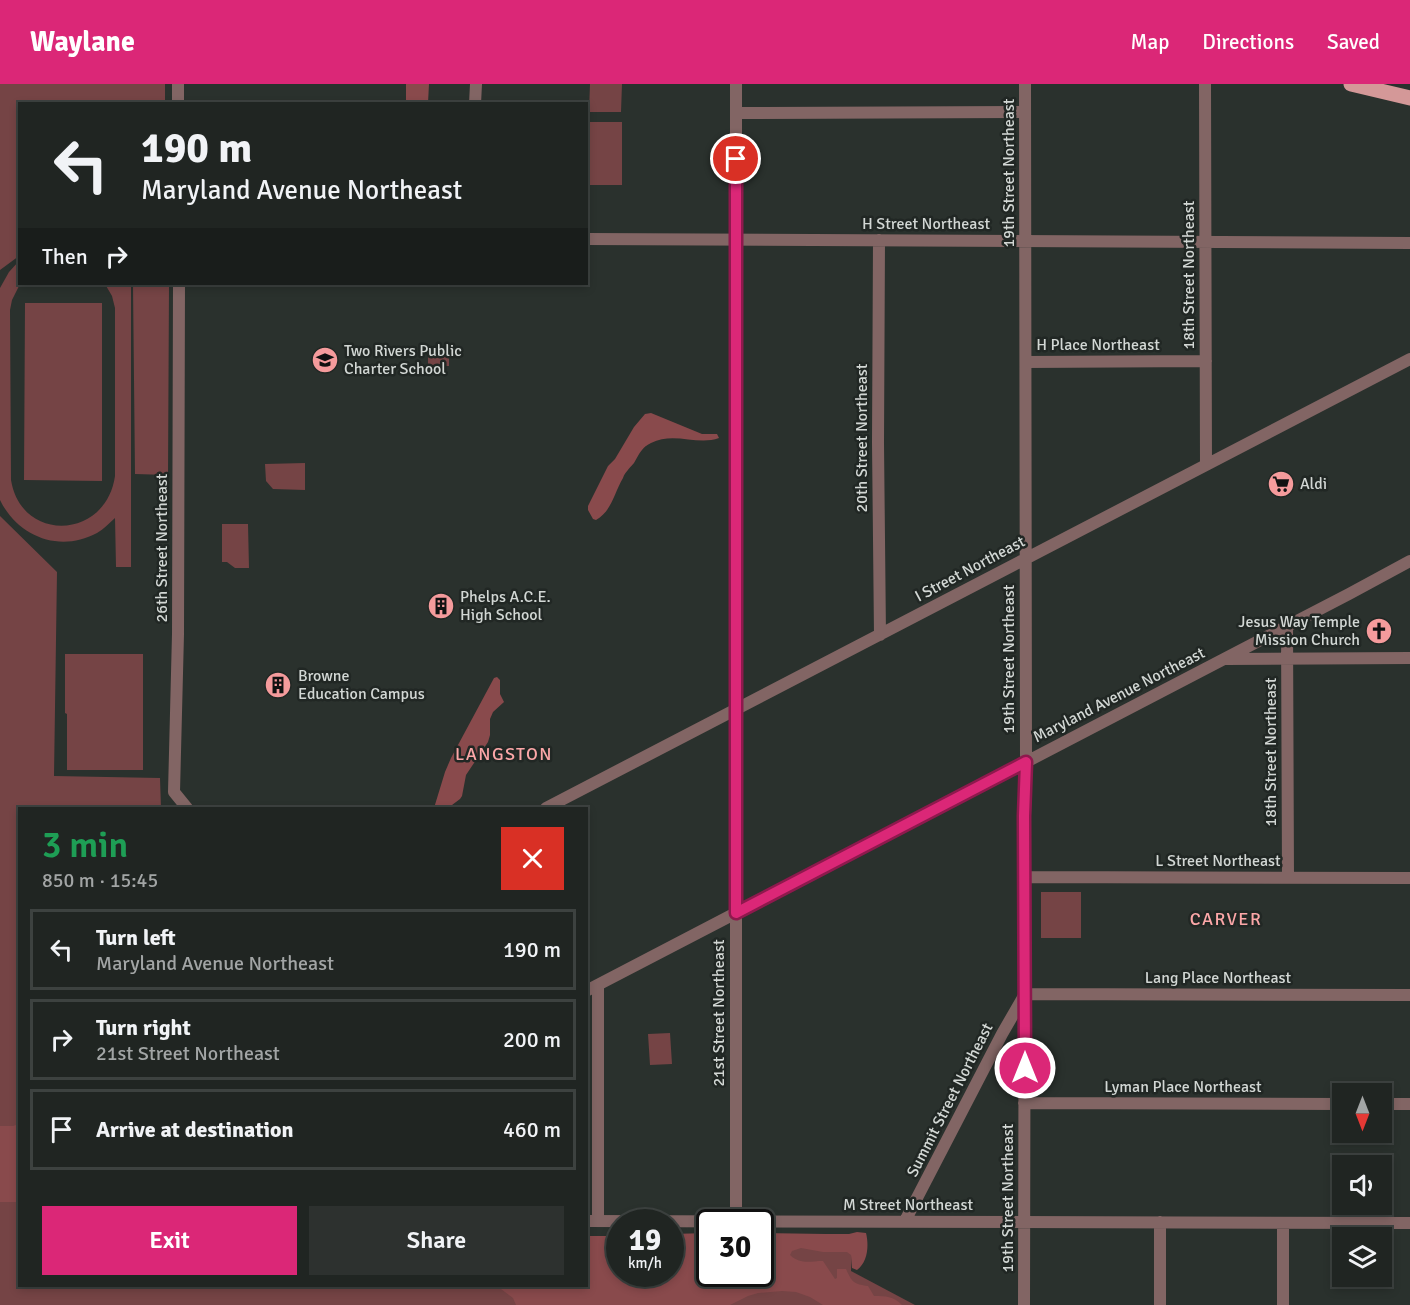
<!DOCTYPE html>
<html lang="en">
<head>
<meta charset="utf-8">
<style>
  :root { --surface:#202522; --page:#2d312f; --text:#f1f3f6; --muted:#a2a5a5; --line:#3d4240; --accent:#db2777 }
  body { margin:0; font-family:Signika,sans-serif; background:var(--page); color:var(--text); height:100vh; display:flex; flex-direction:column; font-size:22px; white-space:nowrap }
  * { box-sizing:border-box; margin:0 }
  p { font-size:20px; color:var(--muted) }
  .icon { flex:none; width:33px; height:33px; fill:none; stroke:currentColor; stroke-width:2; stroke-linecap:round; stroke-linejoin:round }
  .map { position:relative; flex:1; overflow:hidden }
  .drawer { position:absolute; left:18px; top:723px; width:570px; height:480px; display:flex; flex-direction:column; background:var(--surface); border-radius:0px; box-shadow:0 3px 9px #0003,0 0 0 2px var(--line) }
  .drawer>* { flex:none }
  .hud { position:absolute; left:18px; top:18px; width:570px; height:183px; border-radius:0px; box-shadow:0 3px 9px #0003,0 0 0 2px var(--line); background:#202522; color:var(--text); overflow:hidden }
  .needle { width:39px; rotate:180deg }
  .controls { position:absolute; left:1332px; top:999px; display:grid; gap:12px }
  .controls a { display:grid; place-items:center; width:60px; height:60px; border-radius:0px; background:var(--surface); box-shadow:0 3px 9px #0003,0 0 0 2px var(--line); font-size:30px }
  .speed { position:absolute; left:606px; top:1125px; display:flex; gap:12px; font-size:30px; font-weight:700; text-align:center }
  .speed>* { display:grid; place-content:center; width:78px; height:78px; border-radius:50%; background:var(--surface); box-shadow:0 3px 9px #0003,0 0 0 2px var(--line); line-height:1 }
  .speed small { font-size:15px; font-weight:400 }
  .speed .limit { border:3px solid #111; border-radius:9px; background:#fff; color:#111 }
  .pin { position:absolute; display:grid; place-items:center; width:51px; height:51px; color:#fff; margin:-26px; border:3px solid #fff; border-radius:50%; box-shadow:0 2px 6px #0007 }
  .me { position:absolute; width:66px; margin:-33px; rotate:0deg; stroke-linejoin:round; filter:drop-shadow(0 0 4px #0008) }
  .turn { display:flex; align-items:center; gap:21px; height:126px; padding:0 24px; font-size:27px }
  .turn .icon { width:78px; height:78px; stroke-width:2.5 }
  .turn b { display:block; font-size:42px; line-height:51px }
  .then { display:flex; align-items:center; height:57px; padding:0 24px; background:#0003; gap:12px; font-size:22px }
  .round { display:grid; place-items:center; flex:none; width:63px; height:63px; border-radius:0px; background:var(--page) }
  .overview { display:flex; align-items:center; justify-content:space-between; height:102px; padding:0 24px }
  h1 { font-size:36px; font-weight:600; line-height:45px; color:#1e9e55 }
  .cta { display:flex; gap:12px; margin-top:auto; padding:12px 24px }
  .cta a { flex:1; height:69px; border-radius:0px; background:var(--accent); color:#fff; font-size:24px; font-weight:600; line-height:69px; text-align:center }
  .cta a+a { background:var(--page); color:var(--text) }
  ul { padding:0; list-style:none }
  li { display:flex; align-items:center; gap:18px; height:81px; margin:0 12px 9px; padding:0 12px; border:3px solid var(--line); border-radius:0px }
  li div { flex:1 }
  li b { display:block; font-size:22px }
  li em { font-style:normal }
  header { display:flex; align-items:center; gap:36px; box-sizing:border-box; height:84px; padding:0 30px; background:var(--accent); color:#fff }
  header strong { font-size:28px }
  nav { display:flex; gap:33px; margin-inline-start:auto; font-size:21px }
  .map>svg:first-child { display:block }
  .green { fill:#754445 }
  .forest { fill:#894a4c }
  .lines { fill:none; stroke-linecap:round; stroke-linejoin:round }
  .street { stroke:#826564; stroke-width:12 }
  .primary { stroke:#d49898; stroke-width:15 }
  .route-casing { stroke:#8e194d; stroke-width:15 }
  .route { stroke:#db2777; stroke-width:10 }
  .labels { text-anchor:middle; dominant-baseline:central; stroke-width:5; stroke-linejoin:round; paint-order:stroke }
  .street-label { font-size:16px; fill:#d2d7d4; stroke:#212724 }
  .poi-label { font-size:16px; fill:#d2d7d4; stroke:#212724; text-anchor:start }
  .neighbourhood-label { font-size:18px; letter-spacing:1.5px; fill:#fca7a8; stroke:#212724 }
</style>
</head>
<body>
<header>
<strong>Waylane</strong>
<nav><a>Map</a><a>Directions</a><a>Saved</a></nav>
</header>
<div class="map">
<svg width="1410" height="1221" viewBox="0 0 1410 1221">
  <rect width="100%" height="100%" fill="#2a312d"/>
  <path class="green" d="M 0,0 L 165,0 L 165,19 L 20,20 L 19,172 L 0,186 Z
    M 590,0 L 622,0 L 621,28 L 589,28 Z
    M 589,38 L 622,38 L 622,101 L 589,101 Z
    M 19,177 L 20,200 L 12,216 L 10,226 L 11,396 C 21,459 106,456 115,392 L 115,224 L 112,212 L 105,200 L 131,200 L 131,483 L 116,483 L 115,434 C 109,439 104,445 97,449 C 60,469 18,453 0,416 L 0,204 L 9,188 Z
    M 133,202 L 169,203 L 168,391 L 135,390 Z
    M 25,219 L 102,219 L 102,397 L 24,396 Z
    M 428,263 L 449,263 L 449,282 L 428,282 Z
    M 305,379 L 305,406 L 273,405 L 266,397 L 265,380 Z
    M 0,432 L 57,488 L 54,692 L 160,694 L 161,724 L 20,724 L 20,1202 L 586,1202 L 620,1190 L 760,1190 L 761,1161 L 852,1161 L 851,1187 L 915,1221 L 0,1221 Z
    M 222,440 L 248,440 L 249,484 L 235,484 L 227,478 L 222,478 Z
    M 65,570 L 143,570 L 143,686 L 67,686 L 67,630 L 65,629 Z
    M 1041,808 L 1081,808 L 1081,854 L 1041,854 Z
    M 670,949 L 672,980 L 650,981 L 648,950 Z"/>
  <path class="forest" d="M 406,0 L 429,0 L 428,19 L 406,19 Z
    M 651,329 L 702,350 L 717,350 L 719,354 C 697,362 674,347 651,359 C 642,363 639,370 634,379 C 630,384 625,388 623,394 C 614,409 612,427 596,436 L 593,435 L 588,426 L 588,422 L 608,382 L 615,375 L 634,343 L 645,330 Z
    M 497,593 L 500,596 L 500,610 L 504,618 L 493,628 L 490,635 L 490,651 L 488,658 L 466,691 L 462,712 L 460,715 L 448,724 L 434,724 L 445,688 L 451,674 L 494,594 Z
    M 19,1040 L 19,1118 L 0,1118 L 0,1042 L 13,1042 Z
    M 857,1148 L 866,1149 C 869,1161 868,1178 857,1186 L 852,1184 L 851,1171 L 847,1168 L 823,1168 L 801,1164 L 792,1167 L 790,1171 C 801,1181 810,1177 823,1177 L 835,1195 L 837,1194 L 837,1185 L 846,1185 C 852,1198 853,1200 868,1202 L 874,1212 C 886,1212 893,1212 902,1221 L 823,1221 L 810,1213 L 796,1208 L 782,1207 L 758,1209 L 748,1212 L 730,1221 L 516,1221 L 513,1214 L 497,1202 L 586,1202 L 587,1152 L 619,1152 L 620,1190 L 670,1190 L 671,1150 L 709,1149 L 710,1190 L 760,1190 L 761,1149 L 826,1150 L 849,1150 Z"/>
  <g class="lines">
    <path class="street" d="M 1205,0 L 1206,381
      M 178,20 L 178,0
      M 475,20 L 476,0
      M 736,29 L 1025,28
      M 586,155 L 1410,159
      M 879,156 L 878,359 L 880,551
      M 179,200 L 178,550 L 174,708 L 187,724
      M 1026,278 L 1206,277
      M 1287,542 L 1288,793
      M 1226,575 L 1410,574
      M 546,724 L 1410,275
      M 1025,793 L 1410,794
      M 586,907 L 1349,510 L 1410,477
      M 1024,1019 L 1342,1020
      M 1382,1020 L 1410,1020
      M 586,1137 L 1410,1139
      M 598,1137 L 598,901
      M 905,1137 L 1002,950 L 1025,910 L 1410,911
      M 736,1138 L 736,0
      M 1160,1138 L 1160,1221
      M 1283,1139 L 1283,1221
      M 1024,1221 L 1025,732 L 1026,678 L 1025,0"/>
    <path class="primary" d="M 1351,0 L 1410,14"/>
  </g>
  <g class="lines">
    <defs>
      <path id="route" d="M 736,75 L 736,829 L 1026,678 L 1024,732 L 1025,984"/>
    </defs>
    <use href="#route" class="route-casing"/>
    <use href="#route" class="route"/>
  </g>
  <defs>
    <symbol id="school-disc" viewBox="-11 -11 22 22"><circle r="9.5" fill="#f59b9c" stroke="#212724"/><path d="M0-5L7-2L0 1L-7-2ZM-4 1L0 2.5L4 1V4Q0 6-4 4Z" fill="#111"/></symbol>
    <symbol id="supermarket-disc" viewBox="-11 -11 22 22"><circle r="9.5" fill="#f59b9c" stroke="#212724"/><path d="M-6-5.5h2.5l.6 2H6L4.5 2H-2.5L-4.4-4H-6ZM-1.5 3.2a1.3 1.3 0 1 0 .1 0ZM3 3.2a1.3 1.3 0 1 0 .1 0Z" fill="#111"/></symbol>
    <symbol id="building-disc" viewBox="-11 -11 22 22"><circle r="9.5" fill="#f59b9c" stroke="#212724"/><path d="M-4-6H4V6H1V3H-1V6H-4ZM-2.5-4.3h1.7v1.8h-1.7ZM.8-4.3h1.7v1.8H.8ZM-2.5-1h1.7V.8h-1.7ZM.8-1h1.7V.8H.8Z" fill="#111"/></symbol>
    <symbol id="church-disc" viewBox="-11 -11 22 22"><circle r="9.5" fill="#f59b9c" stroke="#212724"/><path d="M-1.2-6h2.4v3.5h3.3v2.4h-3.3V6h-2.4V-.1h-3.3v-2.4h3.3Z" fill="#111"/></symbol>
  </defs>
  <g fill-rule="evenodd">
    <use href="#school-disc" x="310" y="261" width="30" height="30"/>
    <use href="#supermarket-disc" x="1266" y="385" width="30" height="30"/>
    <use href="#building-disc" x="426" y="507" width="30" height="30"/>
    <use href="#church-disc" x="1364" y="532" width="30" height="30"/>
    <use href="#building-disc" x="263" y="586" width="30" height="30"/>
  </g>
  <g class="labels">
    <g class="street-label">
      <text transform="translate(1009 89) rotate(-90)">19th Street Northeast</text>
      <text x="926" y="140">H Street Northeast</text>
      <text transform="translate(1189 191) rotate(-90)">18th Street Northeast</text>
      <text x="1098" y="261">H Place Northeast</text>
      <text transform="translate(862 354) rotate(-90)">20th Street Northeast</text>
      <text transform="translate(162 464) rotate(-90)">26th Street Northeast</text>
      <text transform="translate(970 485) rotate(-28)">I Street Northeast</text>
      <text transform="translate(1009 575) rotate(-90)">19th Street Northeast</text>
      <text transform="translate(1119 611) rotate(-27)">Maryland Avenue Northeast</text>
      <text transform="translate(1271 668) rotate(-90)">18th Street Northeast</text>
      <text x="1218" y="777">L Street Northeast</text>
      <text x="1218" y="894">Lang Place Northeast</text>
      <text transform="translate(719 929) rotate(-90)">21st Street Northeast</text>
      <text x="1183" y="1003">Lyman Place Northeast</text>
      <text transform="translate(950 1016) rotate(-63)">Summit Street Northeast</text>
      <text transform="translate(1008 1114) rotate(-90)">19th Street Northeast</text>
      <text x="908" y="1121">M Street Northeast</text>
    </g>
    <g class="poi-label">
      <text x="344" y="267">Two Rivers Public<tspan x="344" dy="18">Charter School</tspan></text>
      <text x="1300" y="400">Aldi</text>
      <text x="460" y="513">Phelps A.C.E.<tspan x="460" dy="18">High School</tspan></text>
      <text x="1360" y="538" text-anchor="end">Jesus Way Temple<tspan x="1360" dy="18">Mission Church</tspan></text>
      <text x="298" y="592">Browne<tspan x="298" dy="18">Education Campus</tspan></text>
    </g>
    <g class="neighbourhood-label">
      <text x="504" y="670">LANGSTON</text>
      <text x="1226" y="835">CARVER</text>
    </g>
  </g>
</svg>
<div class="controls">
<a><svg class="needle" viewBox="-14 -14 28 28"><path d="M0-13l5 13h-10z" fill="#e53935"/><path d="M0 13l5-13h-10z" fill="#a2a5a5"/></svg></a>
<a><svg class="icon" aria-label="sound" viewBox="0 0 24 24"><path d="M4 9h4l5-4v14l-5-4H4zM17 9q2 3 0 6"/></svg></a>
<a><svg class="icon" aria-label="layers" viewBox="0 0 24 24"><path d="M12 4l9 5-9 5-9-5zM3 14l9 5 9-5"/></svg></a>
</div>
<div class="speed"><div>19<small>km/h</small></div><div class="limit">30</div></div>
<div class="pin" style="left:736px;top:75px;background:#d93025"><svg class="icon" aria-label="arrive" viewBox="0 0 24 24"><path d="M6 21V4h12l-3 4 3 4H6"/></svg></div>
<svg class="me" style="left:1025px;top:984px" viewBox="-20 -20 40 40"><circle r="17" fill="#db2777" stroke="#fff" stroke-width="3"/><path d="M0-11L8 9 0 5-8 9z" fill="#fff"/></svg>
<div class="hud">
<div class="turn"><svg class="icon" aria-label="left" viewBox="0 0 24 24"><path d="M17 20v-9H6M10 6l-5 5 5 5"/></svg><div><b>190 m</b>Maryland Avenue Northeast</div></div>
<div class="then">Then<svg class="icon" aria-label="right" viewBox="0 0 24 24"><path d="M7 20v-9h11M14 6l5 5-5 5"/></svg></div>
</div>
<section class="drawer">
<div class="overview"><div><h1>3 min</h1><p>850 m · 15:45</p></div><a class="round" style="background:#d93025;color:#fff"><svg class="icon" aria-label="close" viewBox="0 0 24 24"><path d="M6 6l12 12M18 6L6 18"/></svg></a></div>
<ul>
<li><svg class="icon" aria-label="left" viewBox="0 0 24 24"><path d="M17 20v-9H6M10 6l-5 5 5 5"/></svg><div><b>Turn left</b><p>Maryland Avenue Northeast</p></div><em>190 m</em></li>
<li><svg class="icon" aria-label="right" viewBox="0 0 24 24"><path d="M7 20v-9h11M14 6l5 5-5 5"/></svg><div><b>Turn right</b><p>21st Street Northeast</p></div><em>200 m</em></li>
<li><svg class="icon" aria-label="arrive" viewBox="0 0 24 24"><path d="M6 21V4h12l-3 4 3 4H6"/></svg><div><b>Arrive at destination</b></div><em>460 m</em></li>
</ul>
<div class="cta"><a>Exit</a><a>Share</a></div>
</section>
</div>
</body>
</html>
